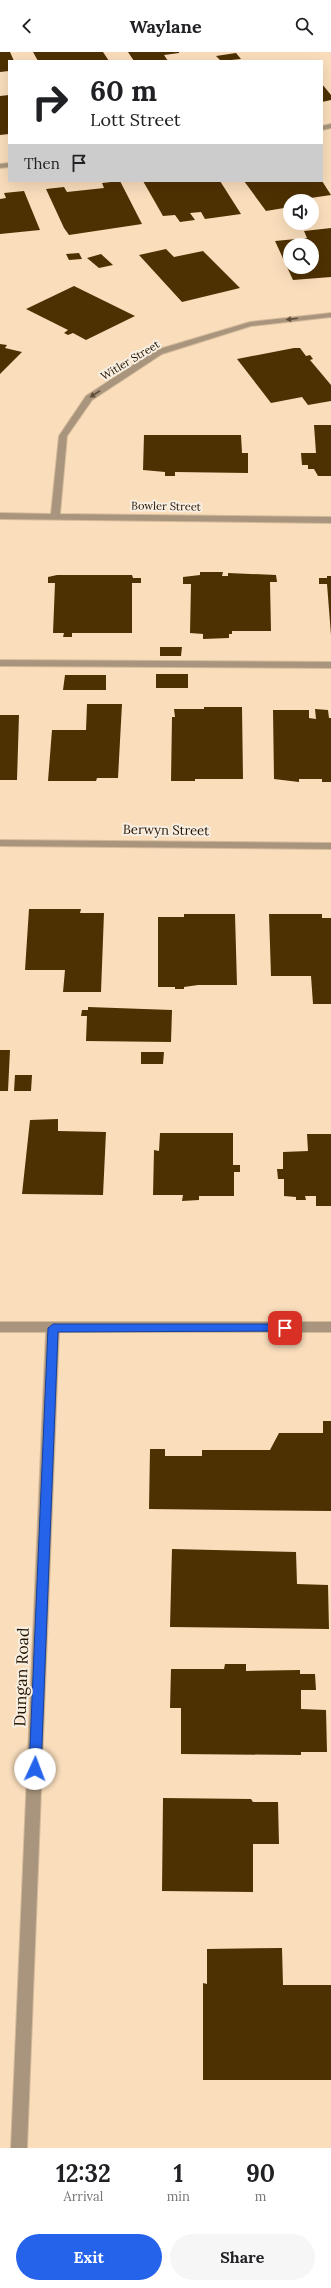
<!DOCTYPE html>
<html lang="en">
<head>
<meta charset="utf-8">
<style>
  :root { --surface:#fff; --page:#f6f6f6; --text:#202124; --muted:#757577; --accent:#2563eb }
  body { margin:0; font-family:Lora,serif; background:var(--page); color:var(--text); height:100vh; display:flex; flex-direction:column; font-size:15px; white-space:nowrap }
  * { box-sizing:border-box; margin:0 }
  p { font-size:13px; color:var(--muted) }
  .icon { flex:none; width:22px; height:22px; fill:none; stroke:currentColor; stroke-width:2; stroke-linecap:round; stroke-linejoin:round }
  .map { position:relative; height:2096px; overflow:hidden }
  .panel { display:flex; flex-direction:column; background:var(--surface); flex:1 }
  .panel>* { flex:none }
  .hud { position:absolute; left:8px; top:8px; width:315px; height:122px; border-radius:0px; box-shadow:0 4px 16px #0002; background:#fff; color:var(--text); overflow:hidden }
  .buttons { position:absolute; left:283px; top:142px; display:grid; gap:8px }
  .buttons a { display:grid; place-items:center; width:36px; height:36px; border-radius:50%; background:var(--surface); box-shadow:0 4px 16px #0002; font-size:20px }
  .pin { position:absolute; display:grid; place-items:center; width:34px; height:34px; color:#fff; margin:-17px; border-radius:8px; box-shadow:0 2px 6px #0006 }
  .me { position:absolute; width:44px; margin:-22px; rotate:2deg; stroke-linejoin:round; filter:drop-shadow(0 0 3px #0008) }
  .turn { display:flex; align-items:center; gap:14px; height:84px; padding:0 16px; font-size:18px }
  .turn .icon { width:52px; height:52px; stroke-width:2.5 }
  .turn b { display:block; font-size:28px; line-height:34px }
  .then { display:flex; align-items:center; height:38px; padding:0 16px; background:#0003; gap:8px; font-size:15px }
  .eta { display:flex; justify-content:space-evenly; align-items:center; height:68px; text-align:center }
  .eta b { font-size:24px; font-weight:800; line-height:28px }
  .cta { display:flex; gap:8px; margin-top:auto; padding:8px 16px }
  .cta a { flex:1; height:46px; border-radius:24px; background:var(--accent); color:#fff; font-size:16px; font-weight:800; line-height:46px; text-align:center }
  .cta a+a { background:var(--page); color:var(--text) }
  header { display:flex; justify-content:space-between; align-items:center; height:52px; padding:0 16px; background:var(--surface); font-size:18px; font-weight:800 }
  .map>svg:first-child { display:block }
  .building { fill:#4e3102; fill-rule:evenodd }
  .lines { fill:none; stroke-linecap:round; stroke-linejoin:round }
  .lane-casing { stroke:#d4ba9a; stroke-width:2 }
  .street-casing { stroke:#d4ba9a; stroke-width:2 }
  .lane { fill:#a9957d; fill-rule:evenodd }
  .street { fill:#a9957d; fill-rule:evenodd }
  .oneway { fill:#604e38 }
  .route { fill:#2563eb; stroke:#184099 }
  .labels { text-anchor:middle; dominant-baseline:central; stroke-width:4; stroke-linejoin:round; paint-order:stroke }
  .far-street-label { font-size:11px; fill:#251400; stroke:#f8efe3 }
  .street-label { font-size:13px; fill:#251400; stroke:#f8efe3 }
  .near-street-label { font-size:16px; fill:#251400; stroke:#f8efe3 }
</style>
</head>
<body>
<header><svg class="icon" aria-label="back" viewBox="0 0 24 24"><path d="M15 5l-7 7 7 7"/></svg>Waylane<svg class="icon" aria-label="search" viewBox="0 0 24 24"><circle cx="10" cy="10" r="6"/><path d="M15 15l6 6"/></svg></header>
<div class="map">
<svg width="331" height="2096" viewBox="0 0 331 2096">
  <rect width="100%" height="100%" fill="#fadebc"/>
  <path class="building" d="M 0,0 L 10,0 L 14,9 L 9,9 L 9,19 L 0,20 Z
    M 33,0 L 103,0 L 109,9 L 38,9 Z
    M 128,0 L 179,0 L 179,1 L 164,3 L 168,9 L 134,9 Z
    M 236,1 L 241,7 L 221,9 L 216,4 Z
    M 322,32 L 331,43 L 331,48 L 322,50 Z
    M 9,43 L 9,82 L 0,83 L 0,44 Z
    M 120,129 L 142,172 L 69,183 L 64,176 L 46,137 L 64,135 L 67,140 L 104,136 L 102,131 Z
    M 143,129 L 220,129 L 241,162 L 205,167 L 201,160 L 190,161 L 195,168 L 180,170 L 175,163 L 163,164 Z
    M 244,129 L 322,129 L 331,143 L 290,149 L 290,155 L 266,159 Z
    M 24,139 L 40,178 L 0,182 L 0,147 L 6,146 L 4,141 Z
    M 331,176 L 331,225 L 293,228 L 275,189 L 307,186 L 304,179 ZM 290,193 L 312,193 L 312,215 L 290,215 Z
    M 166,197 L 174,205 L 203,199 L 240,236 L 182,250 L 139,203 Z
    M 79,201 L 82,207 L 69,208 L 66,202 Z
    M 101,202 L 113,213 L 99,216 L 87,206 Z
    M 74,234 L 135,264 L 86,288 L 73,281 L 68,283 L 64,281 L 68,278 L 26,257 Z
    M 0,292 L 7,293 L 5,296 L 22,300 L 0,322 Z
    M 294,296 L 300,296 L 306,304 L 310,303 L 313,307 L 310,308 L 331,333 L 331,349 L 308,353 L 302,345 L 271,351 L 237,307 Z
    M 314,373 L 331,373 L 331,424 L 318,424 L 314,417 L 308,417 L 308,413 L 302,413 L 301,401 L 316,401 Z
    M 144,383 L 241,383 L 242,401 L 248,401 L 248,421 L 175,420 L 175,424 L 165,424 L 165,420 L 143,418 Z
    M 200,520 L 223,520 L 222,524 L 228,524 L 228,521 L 276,523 L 277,530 L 270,530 L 271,579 L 232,579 L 232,582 L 229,582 L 229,586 L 203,587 L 203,582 L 190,581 L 191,532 L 183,532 L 183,525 L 200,523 Z
    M 57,523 L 132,523 L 133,526 L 141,526 L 141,531 L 132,531 L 132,581 L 72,581 L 72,585 L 63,585 L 64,581 L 53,581 L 55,531 L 48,531 L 48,525 Z
    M 327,524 L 331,524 L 331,583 L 327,532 L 319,532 L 319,526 L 327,526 Z
    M 160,595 L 182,595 L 181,604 L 160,604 Z
    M 156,622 L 188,622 L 188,636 L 156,636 Z
    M 65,623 L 106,623 L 106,638 L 63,638 Z
    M 87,652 L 122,652 L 118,726 L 97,726 L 96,729 L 48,729 L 52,678 L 86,678 Z
    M 204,655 L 242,655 L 243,727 L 195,727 L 195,729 L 171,729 L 172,665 L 175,665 L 174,657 L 204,657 Z
    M 315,657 L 328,658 L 329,666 L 331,666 L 331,730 L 322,730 L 322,727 L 299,727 L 299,730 L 274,727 L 273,658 L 309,658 L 309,666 L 316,667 Z
    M 0,663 L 19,663 L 17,728 L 0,728 Z
    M 29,857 L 81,857 L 80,861 L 104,861 L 101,940 L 63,940 L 65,918 L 25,918 Z
    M 184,862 L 235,862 L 237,933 L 198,933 L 184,935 L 184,937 L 175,937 L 175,935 L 158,935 L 158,865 L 184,865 Z
    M 269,862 L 322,862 L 322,866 L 331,866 L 331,952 L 313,952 L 311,924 L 271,924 Z
    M 88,955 L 172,958 L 171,990 L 86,989 L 87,964 L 81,964 L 82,958 L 88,958 Z
    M 0,998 L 10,998 L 8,1039 L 0,1039 Z
    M 141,1000 L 164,1000 L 163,1012 L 141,1012 Z
    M 15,1023 L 32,1023 L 31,1039 L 14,1039 Z
    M 58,1067 L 58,1079 L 106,1080 L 103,1143 L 22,1142 L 30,1068 Z
    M 160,1081 L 233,1081 L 233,1113 L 240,1113 L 240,1120 L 234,1120 L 234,1144 L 199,1144 L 199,1148 L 182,1149 L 183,1143 L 153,1143 L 154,1098 L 159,1099 Z
    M 307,1082 L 331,1082 L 331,1154 L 316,1154 L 316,1144 L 305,1144 L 306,1148 L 296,1148 L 296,1145 L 284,1144 L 284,1127 L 278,1127 L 277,1117 L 283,1117 L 283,1100 L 308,1099 Z
    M 323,1369 L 331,1369 L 331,1459 L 149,1457 L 150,1397 L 165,1397 L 165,1404 L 202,1404 L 202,1398 L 270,1398 L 279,1381 L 323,1381 Z
    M 172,1497 L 296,1500 L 297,1532 L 328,1533 L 329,1577 L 170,1575 Z
    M 225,1612 L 246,1612 L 246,1619 L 300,1618 L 300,1622 L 315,1622 L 316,1638 L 301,1638 L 301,1657 L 326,1658 L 327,1700 L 301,1700 L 301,1703 L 181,1702 L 181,1656 L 170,1656 L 171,1617 L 224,1617 Z
    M 163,1746 L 251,1747 L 253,1750 L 278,1750 L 279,1792 L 253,1792 L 253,1840 L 162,1839 Z
    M 282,1896 L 283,1933 L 331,1933 L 331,2028 L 203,2028 L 203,1931 L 207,1932 L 207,1897 Z"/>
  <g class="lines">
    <defs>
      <path id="lane" d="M 0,608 L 331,610 L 331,616 L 0,614 Z"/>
      <path id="street" d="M 331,72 L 331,76 L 322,78 L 322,74 Z
        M 9,111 L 9,115 L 0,116 L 0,112 Z
        M 331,261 L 331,265 L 251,274 L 162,302 L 92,348 L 67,384 L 60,462 L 331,465 L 331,471 L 0,467 L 0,461 L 51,462 L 59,384 L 86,344 L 156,298 L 250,270 Z
        M 0,788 L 331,791 L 331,797 L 0,794 Z
        M 0,1270 L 331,1270 L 331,1280 L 59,1280 L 27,2096 L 11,2096 L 46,1280 L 0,1280 Z"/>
    </defs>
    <use href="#lane" class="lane-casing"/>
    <use href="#street" class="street-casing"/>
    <use href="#lane" class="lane"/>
    <use href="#street" class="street"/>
  </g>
  <defs><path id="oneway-solid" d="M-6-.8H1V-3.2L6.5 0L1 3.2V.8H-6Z"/></defs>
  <g class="oneway">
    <use href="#oneway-solid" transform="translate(292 267) rotate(173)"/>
    <use href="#oneway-solid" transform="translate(95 342) rotate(147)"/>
  </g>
  <path class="route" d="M 53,1272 L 285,1272 L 290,1276 L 285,1279 L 58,1280 L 41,1717 L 35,1723 L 29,1717 L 48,1276 Z"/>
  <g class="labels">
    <g class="far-street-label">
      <text transform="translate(130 308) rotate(-31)">Witler Street</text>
      <text transform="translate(166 454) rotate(1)">Bowler Street</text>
    </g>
    <g class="street-label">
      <text transform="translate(166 778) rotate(1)">Berwyn Street</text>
    </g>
    <g class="near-street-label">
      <text transform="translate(21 1625) rotate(-88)">Dungan Road</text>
    </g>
  </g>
</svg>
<div class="buttons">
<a><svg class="icon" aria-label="sound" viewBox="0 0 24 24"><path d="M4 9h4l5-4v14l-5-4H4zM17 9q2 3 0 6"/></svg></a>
<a><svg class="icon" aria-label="search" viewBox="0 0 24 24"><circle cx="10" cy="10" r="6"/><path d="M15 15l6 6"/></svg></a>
</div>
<div class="pin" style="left:285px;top:1276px;background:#d93025"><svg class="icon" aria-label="arrive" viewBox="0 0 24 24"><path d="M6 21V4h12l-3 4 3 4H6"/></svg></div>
<svg class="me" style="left:35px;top:1717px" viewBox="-20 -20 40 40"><circle r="19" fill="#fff"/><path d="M0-13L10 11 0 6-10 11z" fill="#2563eb"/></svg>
<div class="hud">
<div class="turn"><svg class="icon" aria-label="right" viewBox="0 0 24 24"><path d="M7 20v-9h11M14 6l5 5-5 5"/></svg><div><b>60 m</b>Lott Street</div></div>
<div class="then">Then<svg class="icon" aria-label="arrive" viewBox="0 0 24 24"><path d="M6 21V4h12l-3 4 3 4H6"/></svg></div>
</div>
</div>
<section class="panel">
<div class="eta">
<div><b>12:32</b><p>Arrival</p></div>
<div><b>1</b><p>min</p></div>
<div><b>90</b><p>m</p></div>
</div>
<div class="cta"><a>Exit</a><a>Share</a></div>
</section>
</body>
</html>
